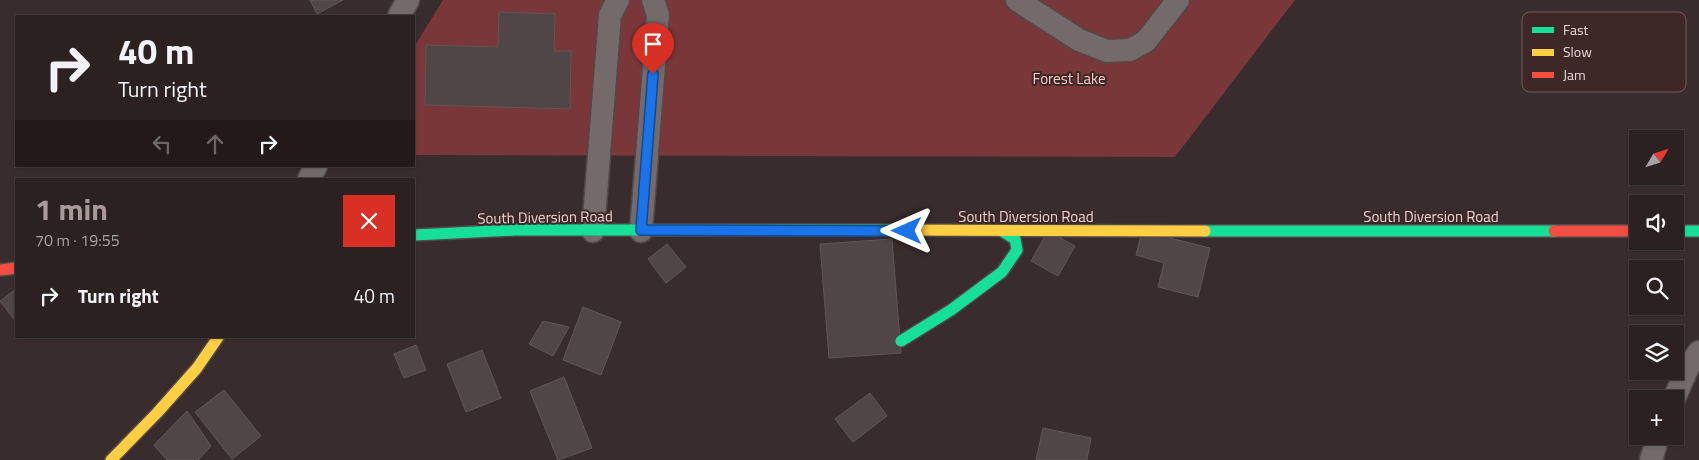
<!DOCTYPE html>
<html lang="en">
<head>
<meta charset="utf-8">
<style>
  :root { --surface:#2b2121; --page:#33292a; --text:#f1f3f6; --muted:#a6a3a5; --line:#473e3f; --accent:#a99a99 }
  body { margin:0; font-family:"Titillium Web",sans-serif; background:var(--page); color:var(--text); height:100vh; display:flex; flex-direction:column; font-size:19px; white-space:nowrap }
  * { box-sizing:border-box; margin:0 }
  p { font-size:16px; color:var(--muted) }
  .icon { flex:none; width:28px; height:28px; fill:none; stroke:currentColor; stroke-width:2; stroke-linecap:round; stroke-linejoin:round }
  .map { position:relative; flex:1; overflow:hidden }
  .side { position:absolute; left:15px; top:178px; width:400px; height:160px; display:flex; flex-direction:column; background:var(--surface); border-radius:0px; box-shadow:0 1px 4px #0004,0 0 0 1px var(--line) }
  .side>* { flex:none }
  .guide { position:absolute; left:15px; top:15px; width:400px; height:152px; border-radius:0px; box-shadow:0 1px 4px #0004,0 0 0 1px var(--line); background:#2b2121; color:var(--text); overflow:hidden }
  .needle { width:32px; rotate:52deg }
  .controls { position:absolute; left:1629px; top:130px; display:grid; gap:10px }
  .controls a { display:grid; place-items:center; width:55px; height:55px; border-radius:0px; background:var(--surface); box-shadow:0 1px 4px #0004,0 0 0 1px var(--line); font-size:25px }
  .pin { position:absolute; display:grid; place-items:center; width:42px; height:42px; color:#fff; margin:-51px -21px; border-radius:50% 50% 50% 0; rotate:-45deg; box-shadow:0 0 5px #0007 }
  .pin .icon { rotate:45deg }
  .me { position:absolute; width:55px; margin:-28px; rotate:270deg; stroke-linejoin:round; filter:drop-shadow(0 0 4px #0008) }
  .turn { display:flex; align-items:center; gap:18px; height:105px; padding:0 20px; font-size:22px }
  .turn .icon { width:65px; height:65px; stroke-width:2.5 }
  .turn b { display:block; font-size:35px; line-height:42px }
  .lanes { display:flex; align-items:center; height:48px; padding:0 20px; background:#0003; justify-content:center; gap:25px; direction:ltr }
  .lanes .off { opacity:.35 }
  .round { display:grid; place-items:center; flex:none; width:52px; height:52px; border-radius:0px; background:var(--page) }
  .overview { display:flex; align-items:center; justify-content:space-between; height:85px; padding:0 20px }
  h1 { font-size:30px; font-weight:700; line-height:38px; color:var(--accent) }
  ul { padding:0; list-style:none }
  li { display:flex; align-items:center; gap:15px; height:65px; padding:0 20px }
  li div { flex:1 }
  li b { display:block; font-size:19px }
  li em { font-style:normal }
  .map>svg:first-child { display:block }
  .green { fill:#793739 }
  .building { fill:#504646; stroke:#625656 }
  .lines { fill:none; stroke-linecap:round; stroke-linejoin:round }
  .lane-casing { stroke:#534848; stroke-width:25 }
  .fast-casing { stroke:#534848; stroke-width:14 }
  .slow-casing { stroke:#534848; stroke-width:14 }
  .jam-casing { stroke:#534848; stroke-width:14 }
  .lane { stroke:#746a6a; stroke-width:22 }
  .fast { stroke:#16e098; stroke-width:11 }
  .slow { stroke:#ffcf43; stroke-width:11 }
  .jam { stroke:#f24e42; stroke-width:11 }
  .route-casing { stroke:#114b97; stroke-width:12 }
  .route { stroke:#1a73e8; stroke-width:9 }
  .labels { text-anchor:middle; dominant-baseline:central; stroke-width:4; stroke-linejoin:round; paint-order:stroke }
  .park-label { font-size:15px; fill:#fdcac8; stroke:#3e2727 }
  .street-label { font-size:15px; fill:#e5d5d4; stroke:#3e2727 }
  .key { fill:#3e2727; stroke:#705b5b; stroke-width:1 }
  .key-label { font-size:14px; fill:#e5d5d4 }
</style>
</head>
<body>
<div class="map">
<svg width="1699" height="460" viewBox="0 0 1699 460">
  <rect width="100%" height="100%" fill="#392c2c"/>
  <path class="green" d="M 443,0 L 1295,0 L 1175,157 L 414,155 L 414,47 Z"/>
  <path class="building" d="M 310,0 L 343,0 L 317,14 Z
    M 499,12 L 555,14 L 554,51 L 571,51 L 570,109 L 425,105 L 426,45 L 498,47 Z
    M 1048,231 L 1075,246 L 1058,276 L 1031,261 Z
    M 1142,231 L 1210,248 L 1198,297 L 1158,287 L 1164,263 L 1136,255 Z
    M 892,239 L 901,353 L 829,358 L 820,244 Z
    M 667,244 L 686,267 L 666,283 L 648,259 Z
    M 16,289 L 16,322 L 0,301 Z
    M 583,307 L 621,322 L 601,375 L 563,360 Z
    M 543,321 L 569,327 L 553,356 L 529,344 Z
    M 416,345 L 426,370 L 404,378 L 394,354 Z
    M 482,350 L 501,398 L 466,412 L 447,364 Z
    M 564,377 L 592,448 L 558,460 L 530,391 Z
    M 224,390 L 261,436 L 232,459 L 195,412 Z
    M 870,393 L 887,416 L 853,442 L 835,419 Z
    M 187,411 L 211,446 L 198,460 L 167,460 L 154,445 Z
    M 1043,428 L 1091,438 L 1087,460 L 1036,460 Z"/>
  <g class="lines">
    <defs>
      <path id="lane" d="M 1017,0 L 1079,40 L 1107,51 L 1130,50 L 1146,41 L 1178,0
        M 399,16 L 408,0
        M 309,179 L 316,166
        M 593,231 L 610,15 L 618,0
        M 641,231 L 658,15 L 653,0
        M 1674,399 L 1688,367 L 1699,352
        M 1651,460 L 1658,436"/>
      <path id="fast" d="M 1205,231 L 1554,231
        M 1675,231 L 1699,231
        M 414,235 L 516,230 L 902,230
        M 901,341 L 951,310 L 1002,272 L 1017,250 L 1015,239 L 1002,231"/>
      <path id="slow" d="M 902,230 L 1205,231
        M 111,460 L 157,413 L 197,368 L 219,336"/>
      <path id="jam" d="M 1554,231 L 1638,231
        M 0,270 L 16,268"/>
    </defs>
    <use href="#lane" class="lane-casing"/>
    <use href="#fast" class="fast-casing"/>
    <use href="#slow" class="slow-casing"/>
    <use href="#jam" class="jam-casing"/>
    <use href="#lane" class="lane"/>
    <use href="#fast" class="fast"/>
    <use href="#slow" class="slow"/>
    <use href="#jam" class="jam"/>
  </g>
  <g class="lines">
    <defs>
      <path id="route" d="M 653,74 L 641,230 L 907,231"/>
    </defs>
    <use href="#route" class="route-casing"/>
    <use href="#route" class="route"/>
  </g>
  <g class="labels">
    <g class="park-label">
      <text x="1069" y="78">Forest Lake</text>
    </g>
    <g class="street-label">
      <text x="1026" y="216">South Diversion Road</text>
      <text x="1431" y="216">South Diversion Road</text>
      <text transform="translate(545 217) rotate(-1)">South Diversion Road</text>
    </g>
  </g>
  <rect x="1522" y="12" width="164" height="80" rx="8" class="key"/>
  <rect x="1532" y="27" width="22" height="6" fill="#16e098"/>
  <rect x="1532" y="49" width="22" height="7" fill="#ffcf43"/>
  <rect x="1532" y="72" width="22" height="6" fill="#f24e42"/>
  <g class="key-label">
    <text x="1563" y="35">Fast</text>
    <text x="1563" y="57">Slow</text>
    <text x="1563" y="80">Jam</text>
  </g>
</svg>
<div class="controls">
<a><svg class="needle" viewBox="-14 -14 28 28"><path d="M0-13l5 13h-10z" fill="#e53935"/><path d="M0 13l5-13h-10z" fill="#a6a3a5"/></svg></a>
<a><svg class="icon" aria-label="sound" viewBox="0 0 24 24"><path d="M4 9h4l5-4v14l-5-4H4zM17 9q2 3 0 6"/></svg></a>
<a><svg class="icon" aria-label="search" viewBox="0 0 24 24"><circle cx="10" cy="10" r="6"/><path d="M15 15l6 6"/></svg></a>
<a><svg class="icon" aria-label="layers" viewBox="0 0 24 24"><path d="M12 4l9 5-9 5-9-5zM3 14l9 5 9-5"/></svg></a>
<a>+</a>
</div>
<div class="pin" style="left:653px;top:74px;background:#d93025"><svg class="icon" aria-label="arrive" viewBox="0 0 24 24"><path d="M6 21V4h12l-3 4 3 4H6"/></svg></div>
<svg class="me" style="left:907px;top:231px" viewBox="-20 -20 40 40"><path d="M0-17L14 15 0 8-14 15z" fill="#1a73e8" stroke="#fff" stroke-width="4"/></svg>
<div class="guide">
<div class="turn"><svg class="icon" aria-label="right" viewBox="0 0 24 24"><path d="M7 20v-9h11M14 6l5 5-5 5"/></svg><div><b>40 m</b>Turn right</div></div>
<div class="lanes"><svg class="icon off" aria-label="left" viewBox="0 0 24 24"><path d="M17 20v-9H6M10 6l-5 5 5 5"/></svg><svg class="icon off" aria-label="ahead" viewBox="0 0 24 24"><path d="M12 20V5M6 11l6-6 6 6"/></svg><svg class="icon" aria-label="right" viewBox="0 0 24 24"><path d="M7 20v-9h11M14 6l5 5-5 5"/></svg></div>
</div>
<section class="side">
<div class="overview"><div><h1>1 min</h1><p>70 m · 19:55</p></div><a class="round" style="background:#d93025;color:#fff"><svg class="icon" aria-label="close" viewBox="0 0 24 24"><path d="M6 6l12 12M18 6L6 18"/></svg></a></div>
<ul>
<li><svg class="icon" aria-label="right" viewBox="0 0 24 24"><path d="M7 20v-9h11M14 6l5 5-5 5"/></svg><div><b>Turn right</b></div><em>40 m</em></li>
</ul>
</section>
</div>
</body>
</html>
